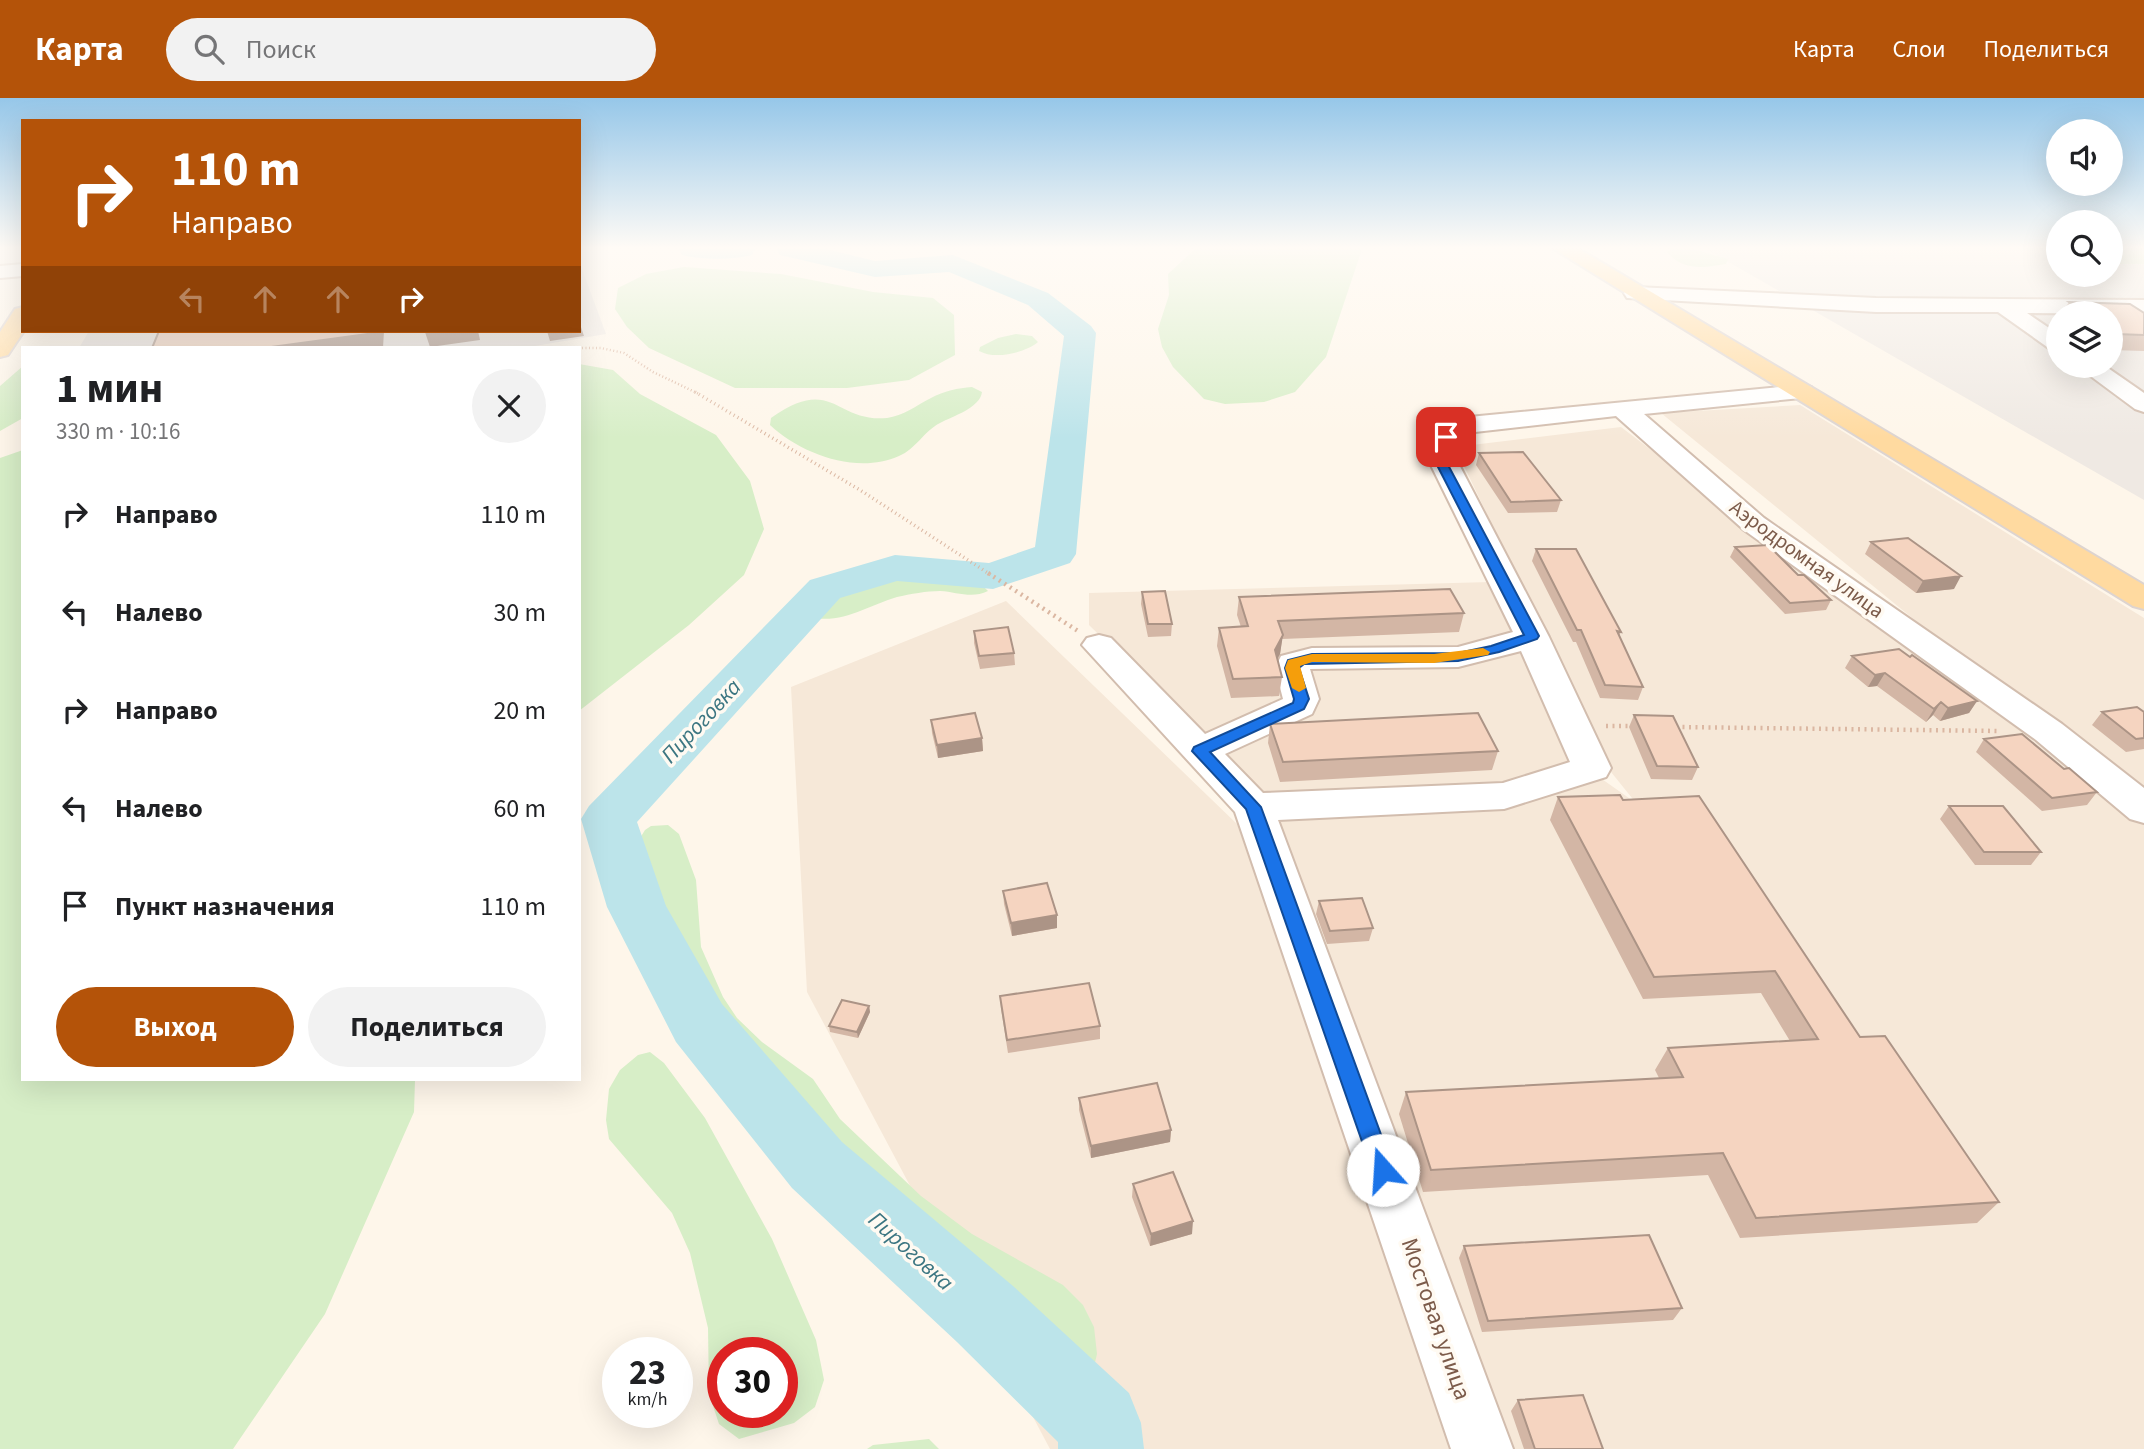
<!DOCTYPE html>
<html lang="ru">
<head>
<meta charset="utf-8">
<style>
  :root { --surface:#fff; --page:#f2f2f2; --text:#202124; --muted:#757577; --accent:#b45309 }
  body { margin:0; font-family:"Source Sans 3",sans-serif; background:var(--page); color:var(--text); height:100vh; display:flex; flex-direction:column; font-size:26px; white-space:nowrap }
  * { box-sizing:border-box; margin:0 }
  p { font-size:23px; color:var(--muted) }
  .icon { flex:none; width:38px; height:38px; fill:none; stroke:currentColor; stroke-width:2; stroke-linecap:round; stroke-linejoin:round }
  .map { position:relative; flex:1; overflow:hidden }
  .panel { position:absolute; left:21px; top:248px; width:560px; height:735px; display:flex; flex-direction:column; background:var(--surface); border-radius:0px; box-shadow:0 7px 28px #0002 }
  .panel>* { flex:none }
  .hud { position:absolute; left:21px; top:21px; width:560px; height:214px; border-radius:0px; box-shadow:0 7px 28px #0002; background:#b45309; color:#fff; overflow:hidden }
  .fabs { position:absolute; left:2046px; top:21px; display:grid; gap:14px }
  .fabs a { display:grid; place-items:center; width:77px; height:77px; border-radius:50%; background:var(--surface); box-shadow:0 7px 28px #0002; font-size:35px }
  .speed { position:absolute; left:602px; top:1239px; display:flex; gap:14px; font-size:35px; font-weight:700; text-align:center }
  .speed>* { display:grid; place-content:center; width:91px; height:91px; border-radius:50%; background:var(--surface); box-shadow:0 7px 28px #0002; line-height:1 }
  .speed small { font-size:18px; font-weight:400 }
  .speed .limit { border:10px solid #d22; background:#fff; color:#111 }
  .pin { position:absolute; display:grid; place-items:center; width:60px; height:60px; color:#fff; margin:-30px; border-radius:14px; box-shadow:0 4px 10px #0006 }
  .me { position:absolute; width:77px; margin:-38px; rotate:341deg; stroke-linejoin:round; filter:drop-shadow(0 0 5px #0008) }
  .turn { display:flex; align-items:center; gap:24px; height:147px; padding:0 35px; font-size:32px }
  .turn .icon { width:91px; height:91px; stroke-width:2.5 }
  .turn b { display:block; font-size:49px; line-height:60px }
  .lanes { display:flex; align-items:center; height:66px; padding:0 35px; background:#0003; justify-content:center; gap:35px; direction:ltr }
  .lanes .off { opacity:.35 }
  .round { display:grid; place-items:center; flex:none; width:74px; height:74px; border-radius:37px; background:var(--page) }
  .summary { display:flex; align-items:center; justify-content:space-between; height:119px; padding:0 35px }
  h1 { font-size:42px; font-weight:700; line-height:52px }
  .button { display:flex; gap:14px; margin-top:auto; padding:14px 35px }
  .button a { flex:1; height:80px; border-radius:42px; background:var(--accent); color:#fff; font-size:28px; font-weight:700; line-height:80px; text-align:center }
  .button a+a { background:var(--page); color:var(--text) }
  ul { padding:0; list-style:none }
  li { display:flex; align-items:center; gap:21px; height:98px; padding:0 35px }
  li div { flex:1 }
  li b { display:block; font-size:26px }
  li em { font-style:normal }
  header { display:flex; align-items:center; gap:42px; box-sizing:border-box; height:98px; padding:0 35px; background:var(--accent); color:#fff }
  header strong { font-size:33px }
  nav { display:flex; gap:38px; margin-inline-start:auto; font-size:24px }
  .search { width:490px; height:63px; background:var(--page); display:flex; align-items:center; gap:18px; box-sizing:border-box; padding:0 24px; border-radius:38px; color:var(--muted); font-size:26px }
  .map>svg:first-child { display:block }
  .residential { fill:#f6e8d8 }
  .industrial { fill:#efe9e3; fill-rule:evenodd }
  .green { fill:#d7eec7; fill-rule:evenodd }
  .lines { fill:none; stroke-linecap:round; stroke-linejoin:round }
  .river { fill:#bce4ea; fill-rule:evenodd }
  .minor-casing { stroke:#d2bdae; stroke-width:4 }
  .major-casing { stroke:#ddd4d0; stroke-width:4 }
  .path-far2 { stroke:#dbb7a2; stroke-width:2.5; stroke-dasharray:1 2.5; stroke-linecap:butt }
  .path-far1 { stroke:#dbb7a2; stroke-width:3.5; stroke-dasharray:1 3.5; stroke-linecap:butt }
  .path { stroke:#dbb7a2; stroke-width:4.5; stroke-dasharray:2 4.5; stroke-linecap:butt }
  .minor { fill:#fff; fill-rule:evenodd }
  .major { fill:#ffdaa0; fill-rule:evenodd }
  .wall { fill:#d3b6a5 }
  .shaded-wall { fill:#ac9486 }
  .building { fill:#f5d4c0; stroke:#ac9486; stroke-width:2 }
  .route { fill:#1a73e8; stroke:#114b97; stroke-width:2 }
  .slow { fill:#f59e0b }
  .labels { text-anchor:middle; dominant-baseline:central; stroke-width:7; stroke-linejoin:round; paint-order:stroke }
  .street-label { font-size:21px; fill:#7c5b4a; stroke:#fffaf2 }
  .water-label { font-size:23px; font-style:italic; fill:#3c7682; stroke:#fffaf2 }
  .near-street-label { font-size:24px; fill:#7c5b4a; stroke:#fffaf2 }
</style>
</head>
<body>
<header>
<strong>Карта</strong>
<div class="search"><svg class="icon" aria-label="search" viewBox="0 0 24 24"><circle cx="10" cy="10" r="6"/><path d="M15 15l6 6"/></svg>Поиск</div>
<nav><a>Карта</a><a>Слои</a><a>Поделиться</a></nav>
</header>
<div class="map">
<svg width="2144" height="1351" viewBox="0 0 2144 1351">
  <rect width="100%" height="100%" fill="#fef6ea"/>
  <path class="residential" d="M 1800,307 L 2144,520 L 2144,709 L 1661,315 Z
    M 1621,329 L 2144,727 L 2144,1351 L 1508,1351 L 1247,682 L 1089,527 L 1089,495 L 1490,484 L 1572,660 L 1636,705 L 1607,669 L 1455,349 Z
    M 1006,503 L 1237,726 L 1463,1351 L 1050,1351 L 807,894 L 791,589 Z"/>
  <path class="industrial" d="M 1706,151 L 2058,151 L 2058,177 L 2110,177 L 2111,151 L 2144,151 L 2144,402 ZM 2058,215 L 2110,215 L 2110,268 L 2058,268 Z
    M 579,163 L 606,236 L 523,250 L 79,250 L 89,233 L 579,233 Z"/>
  <path class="green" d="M 1195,151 L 1362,151 L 1326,259 L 1295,294 L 1264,304 L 1225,306 L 1204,301 L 1173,269 L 1162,249 L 1158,231 L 1169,197 L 1168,176 Z
    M 1674,151 L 1693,151 L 1728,161 L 1726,166 C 1703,170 1683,173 1667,154 Z
    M 2111,151 L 2144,151 L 2144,166 L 2111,166 Z
    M 684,169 L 781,176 L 873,194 L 933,200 L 954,217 L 955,257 L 909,282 L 847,290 L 735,290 L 649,250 L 627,229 L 615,211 L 618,190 L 646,176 Z
    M 1016,236 L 1032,238 L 1038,244 C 1025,255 995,262 979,253 L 980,249 L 998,240 Z
    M 579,266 L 613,272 L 640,296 L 716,337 L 750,383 L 764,431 L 744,477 L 689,527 L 579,613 Z
    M 23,268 L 23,320 L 0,333 L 0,288 Z
    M 972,289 L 982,294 C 980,310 953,318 940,325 C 924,333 916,351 899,358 C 857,377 801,356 770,327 L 771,320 C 833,276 835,325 887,320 C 903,318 917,307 931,300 C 944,293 958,290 972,289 Z
    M 23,352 L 23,982 L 415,982 L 414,1014 L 325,1216 L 233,1351 L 0,1351 L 0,360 Z
    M 913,480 C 935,480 972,476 988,493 C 972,501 957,494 940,493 C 927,493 910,496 897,499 C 869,507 845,525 814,520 C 827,489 884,484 913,480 Z
    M 668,727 L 679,736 L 696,782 L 701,849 L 723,899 L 737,920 L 762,944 L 813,981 L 840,1021 L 921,1098 L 972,1136 L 1063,1187 L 1083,1207 L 1094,1229 L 1097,1256 L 1093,1273 L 1075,1294 L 1050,1292 L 1019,1274 L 966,1208 L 926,1169 L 817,1100 L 786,1068 L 754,1025 L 718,950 L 694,883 L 639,780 L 637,745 L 645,732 L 651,728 Z
    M 650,954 L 664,965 L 705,1020 L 772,1141 L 816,1242 L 824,1282 L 815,1309 L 794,1325 L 739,1341 L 719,1326 L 709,1296 L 708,1230 L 690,1155 L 672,1115 L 609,1041 L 606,1022 L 609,991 L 620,972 L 638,957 ZM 723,1255 L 782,1255 L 782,1314 L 723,1314 Z
    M 929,1341 L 939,1351 L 867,1351 L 873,1347 Z"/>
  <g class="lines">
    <path class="river" d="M 679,151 L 755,151 L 752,157 C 731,162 703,162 682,157 Z
      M 777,151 L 826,151 L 875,163 L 953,157 L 1048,195 L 1091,228 L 1096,235 L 1076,456 L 1070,465 L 993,491 L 897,483 L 840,500 L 637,724 L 666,808 L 722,906 L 842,1044 L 1013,1188 L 1129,1295 L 1141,1325 L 1144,1351 L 1058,1351 L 1058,1344 L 957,1244 L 792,1090 L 676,944 L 607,809 L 581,721 L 589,708 L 810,482 L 895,457 L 989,465 L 1035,449 L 1064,238 L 1028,207 L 949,174 L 875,179 L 780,157 Z"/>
    <defs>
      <path id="minor" d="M 23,166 L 23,178 L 0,180 L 0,168 Z
        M 1635,189 L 1876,200 L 2144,202 L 2144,216 L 2027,215 L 2058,236 L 2058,253 L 2050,251 L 1998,214 L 1876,214 L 1627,200 L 1624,195 L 1627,190 Z
        M 2077,268 L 2105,268 L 2144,295 L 2144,314 L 2135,311 Z
        M 1802,287 L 1811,289 L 1814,294 L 1811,299 L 1644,316 L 1764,420 L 2062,626 L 2144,690 L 2144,725 L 2130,721 L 2036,642 L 1744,432 L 1616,318 L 1475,334 L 1455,345 L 1453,355 L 1549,539 L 1611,670 L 1606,679 L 1504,711 L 1278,722 L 1513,1351 L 1451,1351 L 1235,714 L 1082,547 L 1087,540 L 1099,537 L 1111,540 L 1205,636 L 1283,601 L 1275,570 L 1281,558 L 1312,550 L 1458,549 L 1513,534 L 1425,355 C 1428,334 1450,324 1469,319 ZM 1521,553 L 1570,664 L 1503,685 L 1263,695 L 1225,656 L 1312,616 L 1319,601 L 1310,571 L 1458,569 Z"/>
      <path id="major" d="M 1554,151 L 1579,151 L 2144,487 L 2144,511 L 2133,508 Z
        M 23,209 L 24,233 L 8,257 L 0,259 L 0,234 L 15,211 Z"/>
    </defs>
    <use href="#minor" class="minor-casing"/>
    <use href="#major" class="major-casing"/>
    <path class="path-far2" d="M 568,250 L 601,250 L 624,255 L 653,274 L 699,296"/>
    <path class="path-far1" d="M 695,294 L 860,392 L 991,477"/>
    <path class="path" d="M 988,475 L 1078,533
      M 1606,628 L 1635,628
      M 1676,629 L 1999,633"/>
    <use href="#minor" class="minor"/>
    <use href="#major" class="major"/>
  </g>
  <path class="wall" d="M 2069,204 L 2144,215 L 2144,253 L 2110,252 L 2110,215 L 2062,215 Z
    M 1479,355 L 1561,402 L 1557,414 L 1508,415 L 1476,367 Z
    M 1871,444 L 1954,491 L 1916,495 L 1865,456 Z
    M 1735,449 L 1798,477 L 1831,502 L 1826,512 L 1785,516 L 1730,459 Z
    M 1536,451 L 1621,534 L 1619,538 L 1643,589 L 1638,602 L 1600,600 L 1576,544 L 1573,544 L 1532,463 Z
    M 1142,494 L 1172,526 L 1171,538 L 1148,539 L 1141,506 Z
    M 1239,499 L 1464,515 L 1459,534 L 1282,541 L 1280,556 L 1277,561 L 1282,579 L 1279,598 L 1231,600 L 1217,548 L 1219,530 L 1241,529 L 1237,517 Z
    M 974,533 L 1014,555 L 1015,567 L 980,571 L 974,545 Z
    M 1852,558 L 1910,559 L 1977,603 L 1969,615 L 1940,623 L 1933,617 L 1926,624 L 1877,588 L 1868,589 L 1845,570 Z
    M 2102,614 L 2144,614 L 2144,651 L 2126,654 L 2092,627 Z
    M 1634,617 L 1698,669 L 1692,682 L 1651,681 L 1629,629 Z
    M 931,622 L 982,640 L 983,653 L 938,660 L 932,635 Z
    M 1270,626 L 1498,653 L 1492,672 L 1280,684 L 1268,645 Z
    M 1984,641 L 2064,671 L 2097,694 L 2087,707 L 2042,713 L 1976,654 Z
    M 1558,699 L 1623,702 L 1860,939 L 1999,1104 L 1977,1125 L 1740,1140 L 1708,1077 L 1423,1094 L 1399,1016 L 1406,994 L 1659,980 L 1655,972 L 1668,950 L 1790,943 L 1761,895 L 1643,901 L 1550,722 Z
    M 1949,708 L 2041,754 L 2031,767 L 1975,767 L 1940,721 Z
    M 1003,793 L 1057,817 L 1057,830 L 1012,838 L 1004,806 Z
    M 1319,803 L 1373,830 L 1369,843 L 1327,846 L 1316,816 Z
    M 1000,898 L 1100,928 L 1100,941 L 1008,955 L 1001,911 Z
    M 869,908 L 870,914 L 858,940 L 830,934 L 829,928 Z
    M 1079,1000 L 1171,1032 L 1170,1044 L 1091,1060 L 1079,1012 Z
    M 1133,1086 L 1192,1136 L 1150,1148 L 1132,1099 Z
    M 1464,1148 L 1682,1210 L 1673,1222 L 1482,1234 L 1459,1160 Z
    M 1518,1302 L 1603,1351 L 1524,1351 L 1511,1313 Z"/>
  <path class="shaded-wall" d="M 579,223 L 584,238 L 550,243 L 547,233 L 579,233 Z
    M 375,233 L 384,233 L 383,250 L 264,250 Z
    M 434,233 L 478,233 L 480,242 L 430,249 L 425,234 Z
    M 1961,478 L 1954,491 L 1916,495 L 1923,483 Z
    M 1283,537 L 1280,556 L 1272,571 L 1275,552 Z
    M 1885,575 L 1877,588 L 1868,589 L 1875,577 Z
    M 1977,603 L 1969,615 L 1940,623 L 1948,610 Z
    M 1941,604 L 1933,617 L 1926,624 L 1934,611 Z
    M 982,640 L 983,653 L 938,660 L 937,647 Z
    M 1057,817 L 1057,830 L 1012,838 L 1011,825 Z
    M 869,908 L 870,914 L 858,940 L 857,934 Z
    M 1171,1032 L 1170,1044 L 1091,1060 L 1091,1048 Z
    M 1193,1123 L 1192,1136 L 1150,1148 L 1151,1136 Z"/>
  <path class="building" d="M 2069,204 L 2130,206 L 2144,215 L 2144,237 L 2115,236 L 2110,233 L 2110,215 L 2085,215 Z
    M 159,233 L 375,233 L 375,235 L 264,250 L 152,250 Z
    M 1523,354 L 1561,402 L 1511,404 L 1479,355 Z
    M 1908,440 L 1961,478 L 1923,483 L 1871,444 Z
    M 1768,447 L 1798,477 L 1804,477 L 1831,502 L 1790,505 L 1735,449 Z
    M 1536,451 L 1576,451 L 1621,534 L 1617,533 L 1643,589 L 1605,587 L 1581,532 L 1577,532 Z
    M 1450,491 L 1464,515 L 1278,523 L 1283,537 L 1275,552 L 1282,579 L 1233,581 L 1219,530 L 1248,528 L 1239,499 Z
    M 1165,493 L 1172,526 L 1148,526 L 1142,494 Z
    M 1008,529 L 1014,555 L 979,558 L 974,533 Z
    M 1899,551 L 1910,559 L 1912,557 L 1977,603 L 1948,610 L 1941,604 L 1934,611 L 1885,575 L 1875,577 L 1852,558 Z
    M 2137,609 L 2144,614 L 2144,640 L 2136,641 L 2102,614 Z
    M 975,615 L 982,640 L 937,647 L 931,622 Z
    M 1478,615 L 1498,653 L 1283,664 L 1270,626 Z
    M 1634,617 L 1673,618 L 1698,669 L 1657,668 Z
    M 2022,636 L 2064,671 L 2069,670 L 2097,694 L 2052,700 L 1984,641 Z
    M 1620,697 L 1623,702 L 1699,698 L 1860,939 L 1885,938 L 1999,1104 L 1756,1120 L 1723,1055 L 1431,1072 L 1406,994 L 1683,979 L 1668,950 L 1818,941 L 1775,873 L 1654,879 L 1558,699 Z
    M 1949,708 L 2003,708 L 2041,754 L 1984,754 Z
    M 1047,785 L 1057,817 L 1011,825 L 1003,793 Z
    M 1362,800 L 1373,830 L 1330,833 L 1319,803 Z
    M 1089,885 L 1100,928 L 1007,942 L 1000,898 Z
    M 842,902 L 869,908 L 857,934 L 829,928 Z
    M 1157,985 L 1171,1032 L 1091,1048 L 1079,1000 Z
    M 1173,1074 L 1193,1123 L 1151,1136 L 1133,1086 Z
    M 1649,1137 L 1682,1210 L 1488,1223 L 1464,1148 Z
    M 1583,1297 L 1603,1351 L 1535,1351 L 1518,1302 Z"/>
  <linearGradient id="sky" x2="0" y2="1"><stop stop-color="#96c7e9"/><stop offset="0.44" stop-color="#fffbf6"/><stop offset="1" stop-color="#fffbf6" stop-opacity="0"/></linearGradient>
  <rect width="2144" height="340" fill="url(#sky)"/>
  <path class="route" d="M 1442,336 L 1452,339 C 1445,348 1443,354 1447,365 L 1539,538 L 1537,541 L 1499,554 L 1458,563 L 1304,566 L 1299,570 L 1309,601 L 1304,611 L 1210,654 L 1261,709 L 1394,1072 L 1391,1079 L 1383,1082 L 1376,1079 L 1372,1072 L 1246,711 L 1192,653 L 1194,649 L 1293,605 L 1294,601 L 1285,570 L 1288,562 L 1312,556 L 1458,555 L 1491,548 L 1524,537 L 1436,365 C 1432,352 1434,347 1442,336 Z"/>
  <path class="slow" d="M 1483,550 L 1490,554 L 1488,557 L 1434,565 L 1312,564 L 1300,568 L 1306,590 L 1299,594 L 1292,590 L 1285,570 L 1288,562 L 1312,556 L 1434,556 Z"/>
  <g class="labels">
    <g class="street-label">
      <text transform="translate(1807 461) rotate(36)">Аэродромная улица</text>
    </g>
    <g class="water-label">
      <text transform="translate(701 623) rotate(-47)">Пироговка</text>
      <text transform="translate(911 1153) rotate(42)">Пироговка</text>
    </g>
    <g class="near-street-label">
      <text transform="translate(1436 1221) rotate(71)">Мостовая улица</text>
    </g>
  </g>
</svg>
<div class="fabs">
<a><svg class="icon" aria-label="sound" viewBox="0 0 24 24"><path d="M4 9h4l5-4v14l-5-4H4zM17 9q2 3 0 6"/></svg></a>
<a><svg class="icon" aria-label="search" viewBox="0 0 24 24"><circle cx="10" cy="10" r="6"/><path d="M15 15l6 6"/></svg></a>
<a><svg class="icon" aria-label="layers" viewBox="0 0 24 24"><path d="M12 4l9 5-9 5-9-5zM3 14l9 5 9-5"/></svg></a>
</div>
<div class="speed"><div>23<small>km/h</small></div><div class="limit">30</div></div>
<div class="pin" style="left:1446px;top:339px;background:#d93025"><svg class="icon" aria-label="arrive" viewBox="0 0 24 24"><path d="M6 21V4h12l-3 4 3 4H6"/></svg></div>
<svg class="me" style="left:1383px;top:1072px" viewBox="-20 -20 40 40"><circle r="19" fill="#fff"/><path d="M0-13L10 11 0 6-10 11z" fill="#1a73e8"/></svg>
<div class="hud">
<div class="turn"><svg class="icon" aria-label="right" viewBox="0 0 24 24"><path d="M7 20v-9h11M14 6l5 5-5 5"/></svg><div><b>110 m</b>Направо</div></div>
<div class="lanes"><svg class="icon off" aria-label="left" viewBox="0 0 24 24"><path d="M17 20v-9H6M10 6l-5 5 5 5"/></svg><svg class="icon off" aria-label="ahead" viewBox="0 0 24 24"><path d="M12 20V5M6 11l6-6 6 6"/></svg><svg class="icon off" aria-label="ahead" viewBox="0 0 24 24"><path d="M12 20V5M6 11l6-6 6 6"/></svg><svg class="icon" aria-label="right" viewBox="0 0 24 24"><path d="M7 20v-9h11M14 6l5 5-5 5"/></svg></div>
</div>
<section class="panel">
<div class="summary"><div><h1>1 мин</h1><p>330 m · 10:16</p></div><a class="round"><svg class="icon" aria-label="close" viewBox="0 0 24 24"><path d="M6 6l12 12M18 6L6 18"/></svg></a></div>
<ul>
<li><svg class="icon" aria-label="right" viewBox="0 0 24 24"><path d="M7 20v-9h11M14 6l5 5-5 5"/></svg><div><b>Направо</b></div><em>110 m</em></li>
<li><svg class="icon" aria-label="left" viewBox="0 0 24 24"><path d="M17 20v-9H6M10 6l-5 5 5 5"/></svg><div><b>Налево</b></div><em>30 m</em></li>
<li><svg class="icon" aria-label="right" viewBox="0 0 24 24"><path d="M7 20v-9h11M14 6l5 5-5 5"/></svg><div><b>Направо</b></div><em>20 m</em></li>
<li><svg class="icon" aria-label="left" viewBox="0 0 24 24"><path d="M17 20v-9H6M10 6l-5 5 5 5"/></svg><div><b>Налево</b></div><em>60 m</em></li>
<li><svg class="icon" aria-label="arrive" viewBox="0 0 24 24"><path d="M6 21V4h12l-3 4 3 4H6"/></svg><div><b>Пункт назначения</b></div><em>110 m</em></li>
</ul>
<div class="button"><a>Выход</a><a>Поделиться</a></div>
</section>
</div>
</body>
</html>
